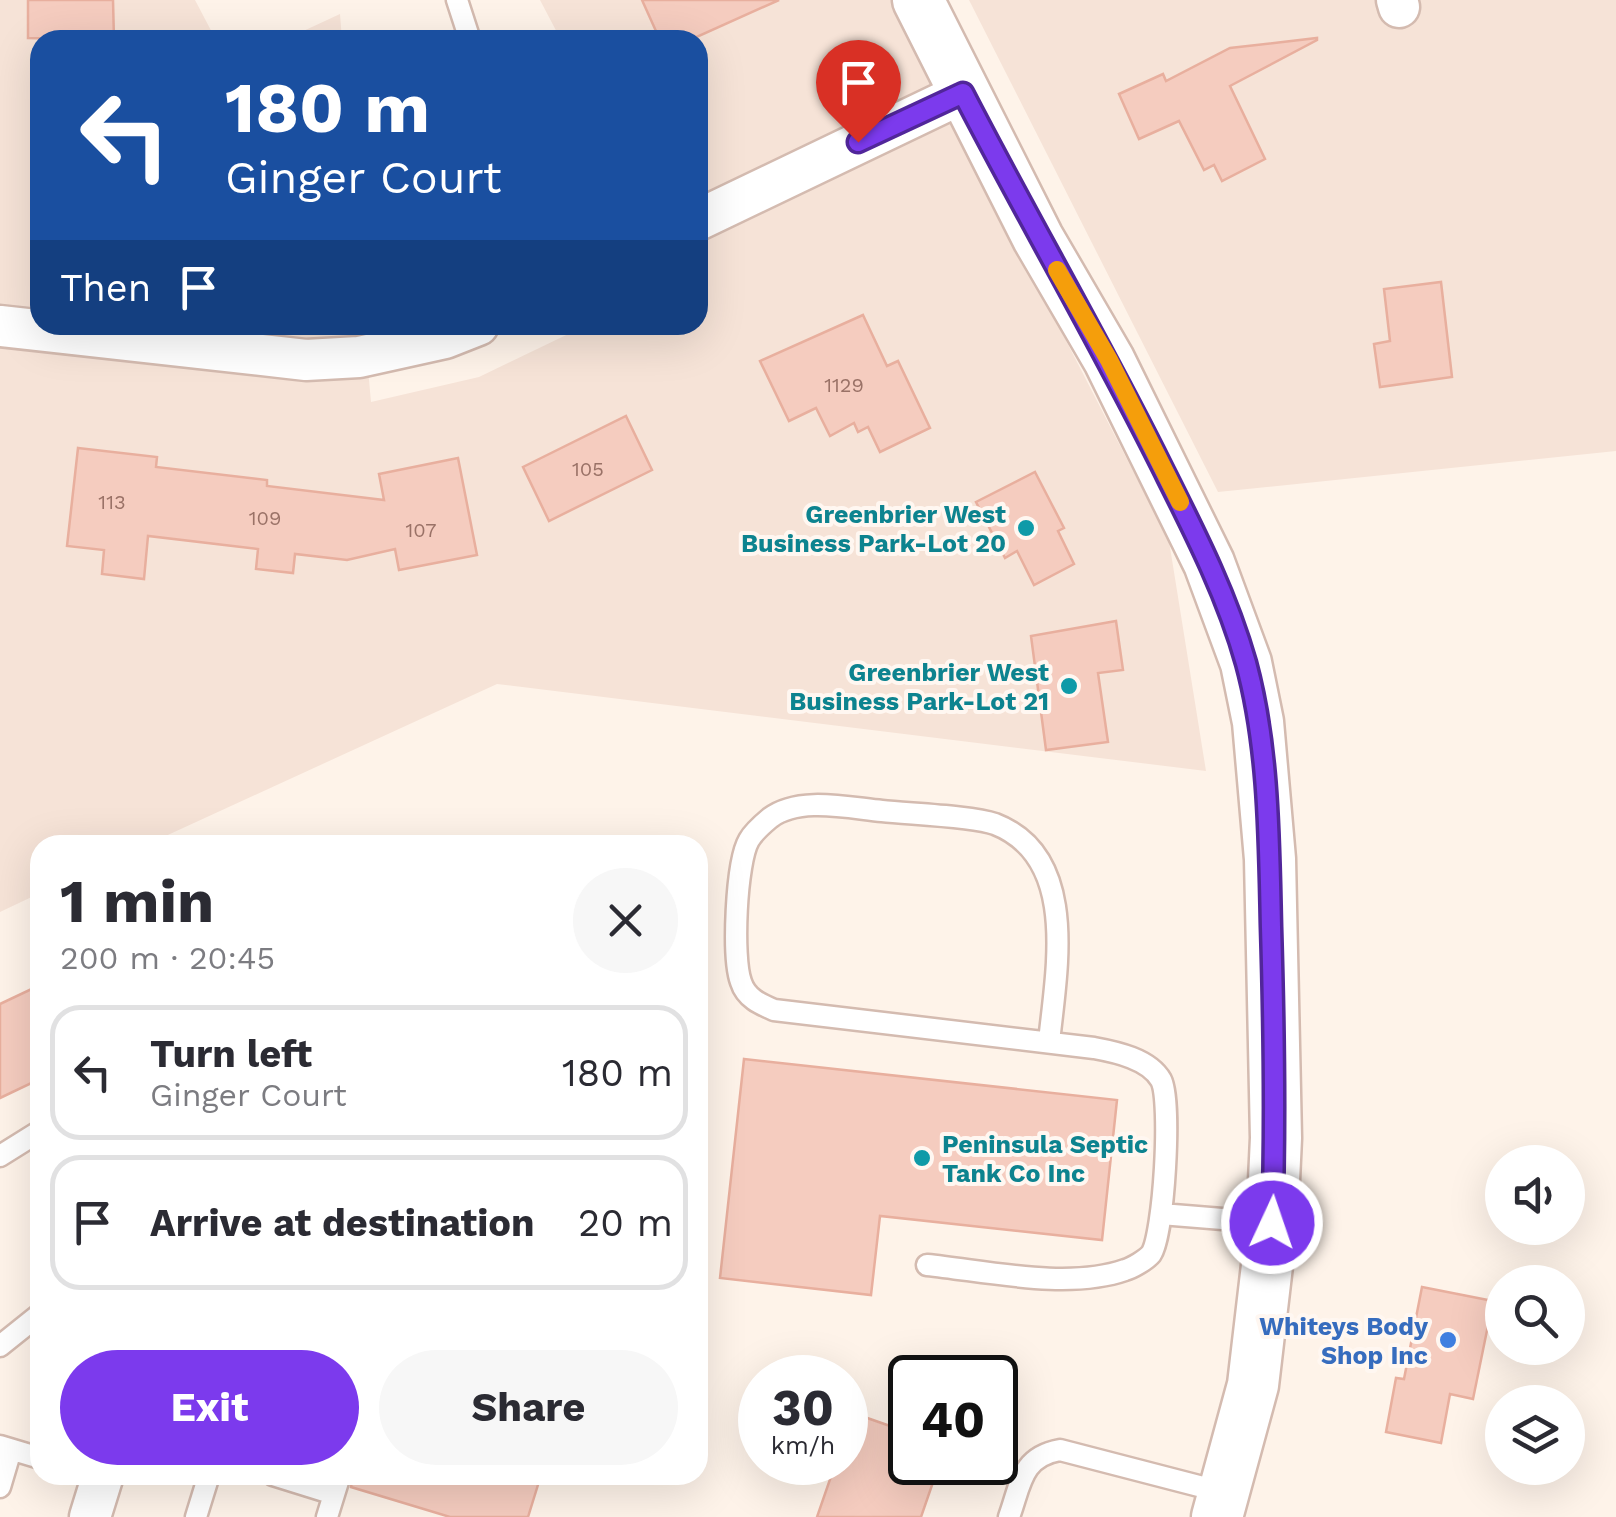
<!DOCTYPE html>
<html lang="en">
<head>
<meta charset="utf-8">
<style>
  :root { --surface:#fff; --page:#f7f7f7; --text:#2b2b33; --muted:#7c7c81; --line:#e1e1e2; --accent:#7c3aed }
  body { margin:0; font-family:"Work Sans",sans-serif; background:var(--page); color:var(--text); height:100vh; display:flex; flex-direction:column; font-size:38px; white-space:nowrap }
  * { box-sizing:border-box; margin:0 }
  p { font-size:32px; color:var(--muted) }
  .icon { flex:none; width:55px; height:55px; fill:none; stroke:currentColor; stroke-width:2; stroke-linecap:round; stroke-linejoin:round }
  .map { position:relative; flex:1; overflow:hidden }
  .drawer { position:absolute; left:30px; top:835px; width:678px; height:650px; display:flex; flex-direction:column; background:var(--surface); border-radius:30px; box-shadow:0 10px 40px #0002 }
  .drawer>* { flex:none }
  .hud { position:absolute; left:30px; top:30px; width:678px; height:305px; border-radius:30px; box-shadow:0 10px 40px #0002; background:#1a4fa0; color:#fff; overflow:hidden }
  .fabs { position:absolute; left:1485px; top:1145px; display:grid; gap:20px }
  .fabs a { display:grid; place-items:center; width:100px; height:100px; border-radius:50%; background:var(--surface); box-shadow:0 10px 40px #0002; font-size:50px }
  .speed { position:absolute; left:738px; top:1355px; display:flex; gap:20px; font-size:50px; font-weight:700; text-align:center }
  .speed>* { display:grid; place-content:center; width:130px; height:130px; border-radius:50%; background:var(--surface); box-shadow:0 10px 40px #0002; line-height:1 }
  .speed small { font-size:25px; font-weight:400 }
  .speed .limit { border:5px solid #111; border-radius:15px; background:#fff; color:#111 }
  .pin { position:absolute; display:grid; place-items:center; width:85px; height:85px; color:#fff; margin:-102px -42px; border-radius:50% 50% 50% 0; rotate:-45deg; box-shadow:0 0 10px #0007 }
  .pin .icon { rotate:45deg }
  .me { position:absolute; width:110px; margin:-55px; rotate:3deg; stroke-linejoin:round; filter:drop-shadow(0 0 8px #0008) }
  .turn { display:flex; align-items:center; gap:35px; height:210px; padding:0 30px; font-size:45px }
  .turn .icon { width:130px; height:130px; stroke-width:2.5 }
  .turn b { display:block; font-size:70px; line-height:85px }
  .then { display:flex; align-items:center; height:95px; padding:0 30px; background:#0003; gap:20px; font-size:38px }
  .round { display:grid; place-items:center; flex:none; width:105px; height:105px; border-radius:52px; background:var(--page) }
  .headline { display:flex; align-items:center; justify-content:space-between; height:170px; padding:0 30px }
  h1 { font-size:60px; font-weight:700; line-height:75px }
  .button { display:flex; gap:20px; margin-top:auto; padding:20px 30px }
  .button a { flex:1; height:115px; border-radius:60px; background:var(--accent); color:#fff; font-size:40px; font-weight:700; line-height:115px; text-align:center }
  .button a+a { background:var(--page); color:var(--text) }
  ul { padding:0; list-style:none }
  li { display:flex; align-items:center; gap:30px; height:135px; margin:0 20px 15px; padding:0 10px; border:5px solid var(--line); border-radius:30px }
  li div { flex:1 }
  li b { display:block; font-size:38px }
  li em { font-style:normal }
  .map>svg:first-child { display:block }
  .residential { fill:#f6e3d7 }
  .building { fill:#f5ccbf; stroke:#e8af9e; stroke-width:2.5 }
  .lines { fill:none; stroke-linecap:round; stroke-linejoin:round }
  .service-casing { stroke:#d4bbb0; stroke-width:25 }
  .minor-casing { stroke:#d4bbb0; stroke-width:45 }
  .tertiary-casing { stroke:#d4bbb0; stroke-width:55 }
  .service { stroke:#fff; stroke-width:20 }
  .minor { stroke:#fff; stroke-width:40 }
  .tertiary { stroke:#fff; stroke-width:50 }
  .route-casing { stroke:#51269a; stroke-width:25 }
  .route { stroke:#7c3aed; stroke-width:18 }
  .slow { stroke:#f59e0b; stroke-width:18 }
  .culture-dot { fill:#0f9aa8; stroke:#fff7f1; stroke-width:4 }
  .shop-dot { fill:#3f7fe0; stroke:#fff7f1; stroke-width:4 }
  .labels { text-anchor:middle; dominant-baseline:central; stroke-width:8; stroke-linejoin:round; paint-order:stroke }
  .number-label { font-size:20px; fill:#9a7267 }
  .culture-label { font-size:25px; font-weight:bold; fill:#0d838f; stroke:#fff7f1; text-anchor:end }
  .shop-label { font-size:25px; font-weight:bold; fill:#366cbe; stroke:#fff7f1; text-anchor:end }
</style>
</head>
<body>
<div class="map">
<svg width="1616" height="1517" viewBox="0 0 1616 1517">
  <rect width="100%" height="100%" fill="#fef3e9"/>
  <path class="residential" d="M 0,0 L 195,0 L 216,40 L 40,40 L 40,325 L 364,325 L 371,402 L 479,377 L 587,325 L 698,325 L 698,40 L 561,40 L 540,0 L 891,0 L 1169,541 L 1206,771 L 497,684 L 146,845 L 40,845 L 40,893 L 0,912 Z
    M 969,0 L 1616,0 L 1616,451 L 1218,492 Z
    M 340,14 L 342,40 L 284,40 Z"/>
  <path class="building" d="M 28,0 L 113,0 L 114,40 L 28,38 Z
    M 642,0 L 779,0 L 690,40 L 660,40 Z
    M 1317,38 L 1317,40 L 1230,86 L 1265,159 L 1222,181 L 1214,165 L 1204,170 L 1179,121 L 1139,139 L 1119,94 L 1163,74 L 1166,81 L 1230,48 Z
    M 1441,282 L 1452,377 L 1380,387 L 1374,344 L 1390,341 L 1384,289 Z
    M 863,315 L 887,366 L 898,361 L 930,428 L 880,452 L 868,427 L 858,432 L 854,423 L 830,436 L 816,408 L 789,421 L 760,361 Z
    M 626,416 L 652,470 L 549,521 L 523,467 Z
    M 78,448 L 157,457 L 156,467 L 267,480 L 267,486 L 384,500 L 379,474 L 458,458 L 477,555 L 399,570 L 395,549 L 347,560 L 295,554 L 293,573 L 256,569 L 258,549 L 148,536 L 144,579 L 102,574 L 104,550 L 67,546 Z
    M 1035,472 L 1064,528 L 1058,531 L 1074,564 L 1034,585 L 1017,551 L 1005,558 L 976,502 Z
    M 1116,621 L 1123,670 L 1098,673 L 1108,742 L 1046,750 L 1031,636 Z
    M 40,985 L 40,1079 L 0,1098 L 0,1004 Z
    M 744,1059 L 1117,1100 L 1102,1240 L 880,1216 L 871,1295 L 720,1278 Z
    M 1422,1287 L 1493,1301 L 1473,1399 L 1450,1394 L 1441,1443 L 1386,1432 L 1396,1378 L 1404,1379 Z
    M 853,1413 L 910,1433 L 910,1462 L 940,1462 L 921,1517 L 817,1517 L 836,1462 L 845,1462 L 845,1437 Z
    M 353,1475 L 541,1475 L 528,1517 L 450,1517 L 351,1487 Z"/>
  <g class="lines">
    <defs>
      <path id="service" d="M 457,0 L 470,40
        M 0,1156 L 40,1131
        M 1161,1214 L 1272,1223
        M 927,1265 C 986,1271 1068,1290 1125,1270 C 1132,1268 1146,1260 1151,1254 C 1164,1235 1172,1101 1161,1080 C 1149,1059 1116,1052 1094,1048 L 774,1010 C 760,1004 746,998 741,982 C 732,958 736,862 749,840 C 753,833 764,823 770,818 C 799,796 849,808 882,811 C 909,814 972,816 995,824 C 1080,857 1056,972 1049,1042
        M 0,1346 L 40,1314
        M 0,1446 L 40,1458
        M 273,1475 L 334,1494
        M 0,1487 L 11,1450
        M 196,1517 L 209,1475
        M 327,1517 L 340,1475
        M 1009,1517 C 1021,1484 1021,1457 1060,1450 L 1222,1492"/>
      <path id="minor" d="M 1397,0 L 1399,7
        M 698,220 L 963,93
        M 0,326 L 306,360 L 359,357 L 445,338 L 478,325
        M 90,1517 L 103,1475"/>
      <path id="tertiary" d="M 918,0 L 1038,238 L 1109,360 L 1209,563 L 1246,663 L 1258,722 L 1270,859 L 1276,1138 L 1272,1223 L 1253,1385 L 1217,1517"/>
    </defs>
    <use href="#service" class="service-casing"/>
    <use href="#minor" class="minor-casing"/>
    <use href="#tertiary" class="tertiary-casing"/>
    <use href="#service" class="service"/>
    <use href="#minor" class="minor"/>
    <use href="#tertiary" class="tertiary"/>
  </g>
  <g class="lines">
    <defs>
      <path id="route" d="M 858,142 L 963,93 C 1027,217 1097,337 1159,461 C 1192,527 1226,592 1246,663 C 1269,747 1269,841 1271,927 C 1274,1026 1276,1124 1272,1223"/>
    </defs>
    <use href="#route" class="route-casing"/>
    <use href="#route" class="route"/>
    <path class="slow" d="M 1057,270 L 1109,360 L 1180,502"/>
  </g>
  <g class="culture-dot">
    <circle cx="1026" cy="528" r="10"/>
    <circle cx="1069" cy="686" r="10"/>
    <circle cx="922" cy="1158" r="10"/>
  </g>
  <circle class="shop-dot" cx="1448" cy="1340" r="10"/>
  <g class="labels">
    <g class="number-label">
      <text x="844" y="385">1129</text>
      <text x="588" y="469">105</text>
      <text x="112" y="502">113</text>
      <text x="265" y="518">109</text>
      <text x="421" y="530">107</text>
    </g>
    <g class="culture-label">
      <text x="1006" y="514">Greenbrier West<tspan x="1006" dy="29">Business Park-Lot 20</tspan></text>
      <text x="1049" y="672">Greenbrier West<tspan x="1049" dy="29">Business Park-Lot 21</tspan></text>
      <text x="942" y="1144" text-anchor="start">Peninsula Septic<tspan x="942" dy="29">Tank Co Inc</tspan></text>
    </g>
    <g class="shop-label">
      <text x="1428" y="1326">Whiteys Body<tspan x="1428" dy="29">Shop Inc</tspan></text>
    </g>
  </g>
</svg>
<div class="fabs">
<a><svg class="icon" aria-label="sound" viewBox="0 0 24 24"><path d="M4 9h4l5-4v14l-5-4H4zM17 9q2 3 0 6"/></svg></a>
<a><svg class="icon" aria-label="search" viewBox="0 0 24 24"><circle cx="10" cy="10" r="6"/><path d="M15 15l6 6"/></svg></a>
<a><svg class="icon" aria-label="layers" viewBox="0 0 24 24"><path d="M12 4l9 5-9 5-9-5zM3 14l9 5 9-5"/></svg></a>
</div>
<div class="speed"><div>30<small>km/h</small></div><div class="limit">40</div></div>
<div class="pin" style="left:858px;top:142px;background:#d93025"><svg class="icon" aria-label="arrive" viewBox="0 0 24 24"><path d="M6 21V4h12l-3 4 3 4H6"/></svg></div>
<svg class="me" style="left:1272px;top:1223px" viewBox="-20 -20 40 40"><circle r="17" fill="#7c3aed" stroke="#fff" stroke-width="3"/><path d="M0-11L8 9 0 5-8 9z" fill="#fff"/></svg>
<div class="hud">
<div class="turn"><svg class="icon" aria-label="left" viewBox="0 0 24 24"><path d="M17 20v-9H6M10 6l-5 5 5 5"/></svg><div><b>180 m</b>Ginger Court</div></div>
<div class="then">Then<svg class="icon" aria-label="arrive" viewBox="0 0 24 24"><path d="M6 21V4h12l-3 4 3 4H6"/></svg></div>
</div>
<section class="drawer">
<div class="headline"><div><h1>1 min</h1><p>200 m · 20:45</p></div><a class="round"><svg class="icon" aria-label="close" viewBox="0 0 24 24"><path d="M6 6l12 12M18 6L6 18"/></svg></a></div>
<ul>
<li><svg class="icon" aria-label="left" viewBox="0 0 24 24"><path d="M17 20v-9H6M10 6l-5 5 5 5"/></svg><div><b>Turn left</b><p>Ginger Court</p></div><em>180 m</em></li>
<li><svg class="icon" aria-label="arrive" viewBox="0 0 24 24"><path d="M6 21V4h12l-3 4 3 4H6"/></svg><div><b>Arrive at destination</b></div><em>20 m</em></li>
</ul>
<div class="button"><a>Exit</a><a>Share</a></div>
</section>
</div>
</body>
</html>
